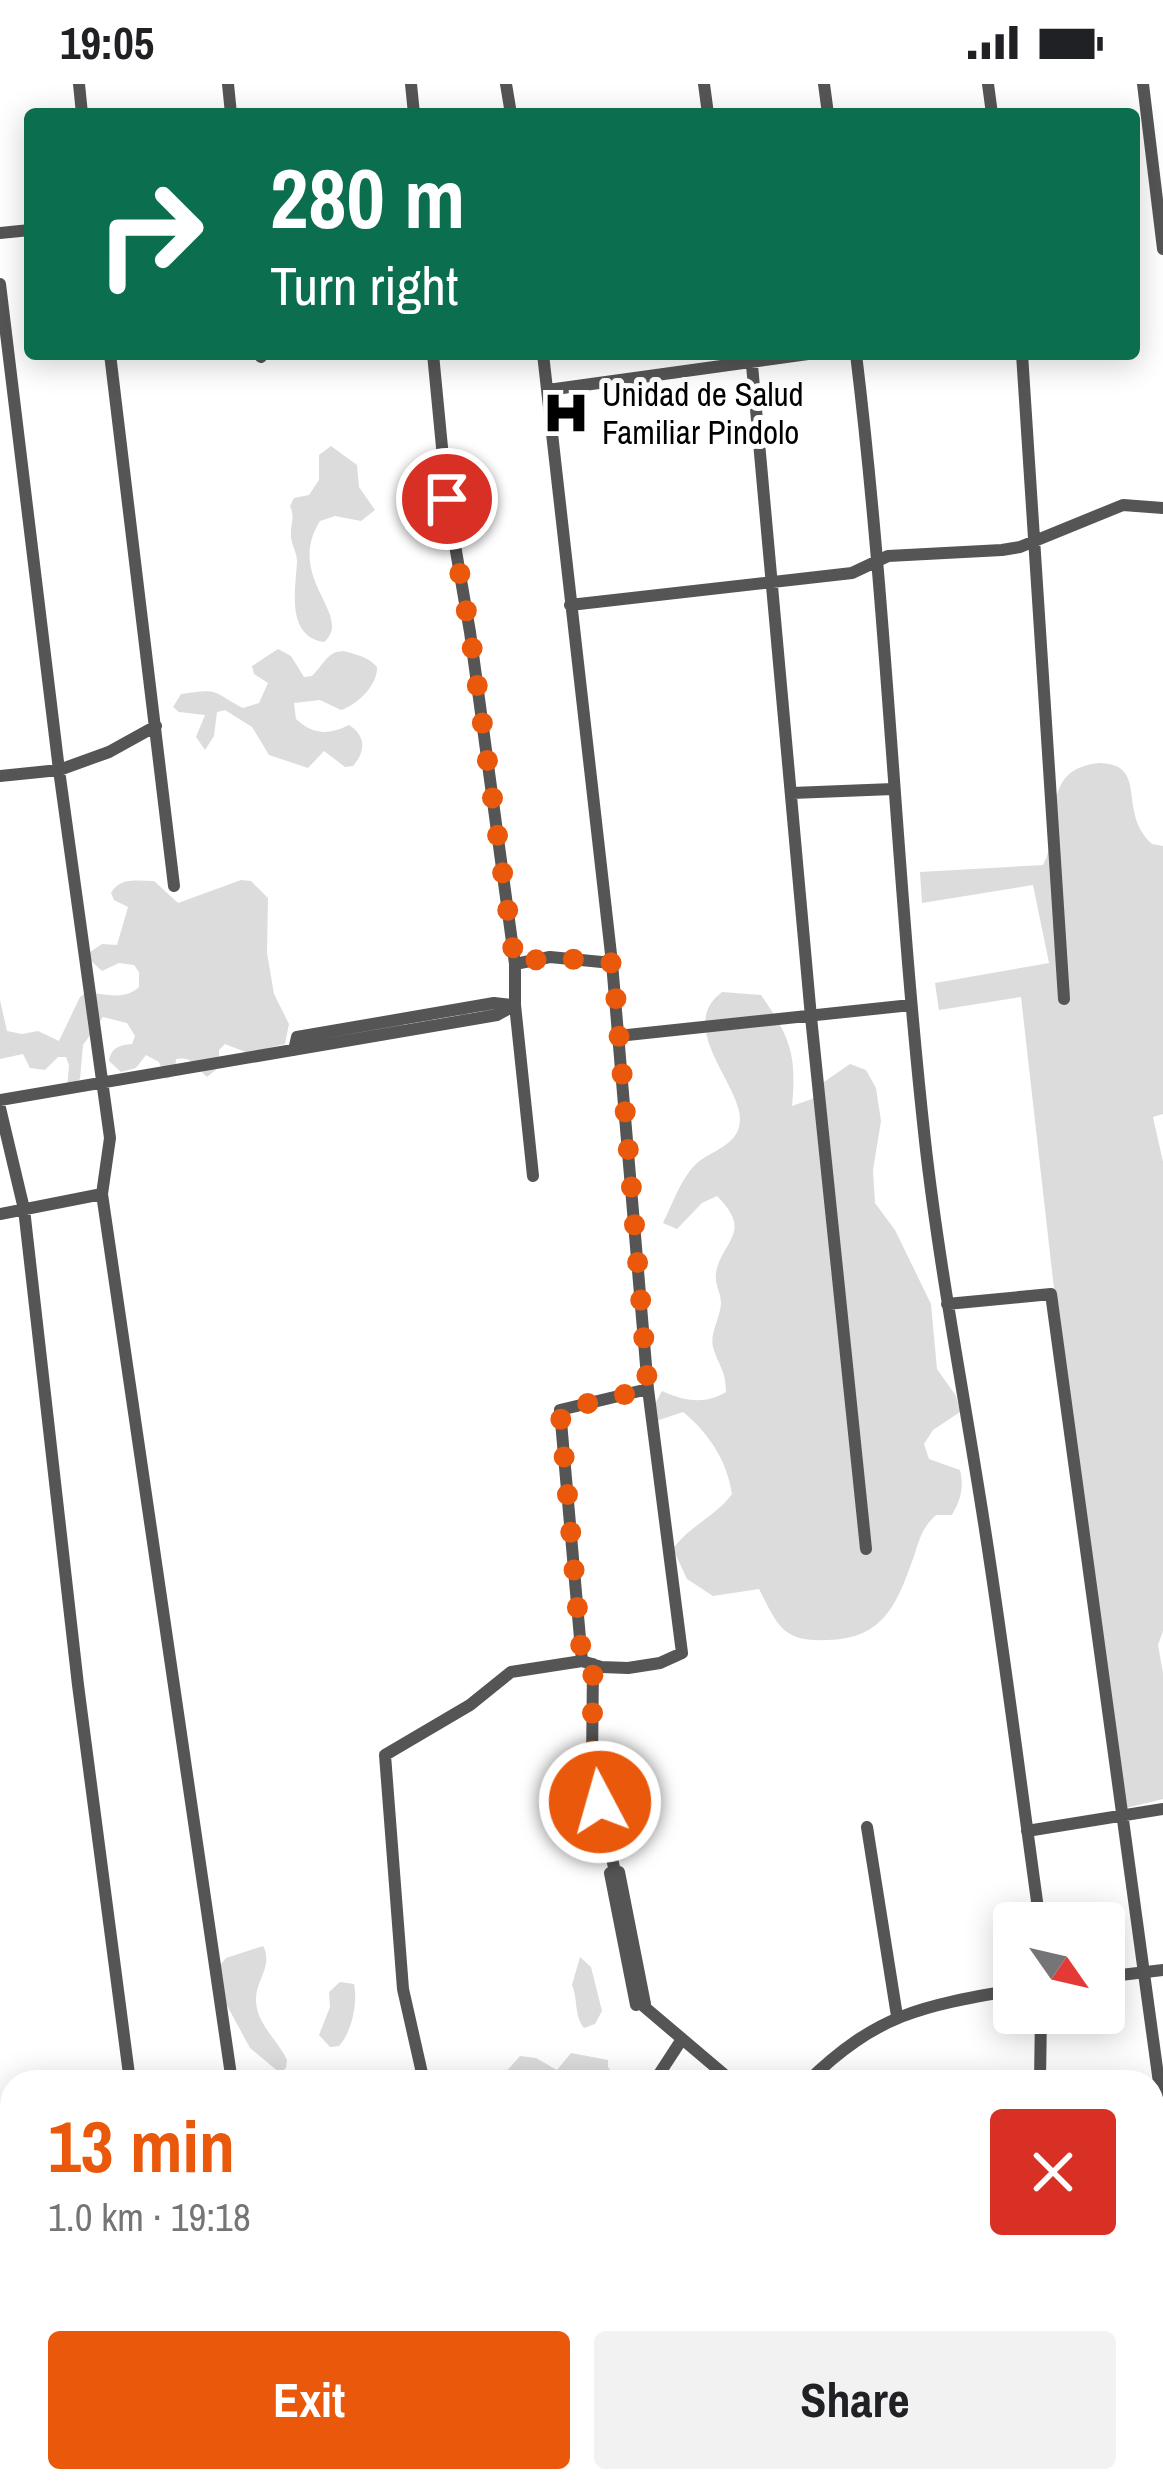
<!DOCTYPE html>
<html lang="en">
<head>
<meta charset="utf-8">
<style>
  :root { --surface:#fff; --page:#f2f2f2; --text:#202124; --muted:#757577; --accent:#ea580c }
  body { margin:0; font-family:"Archivo Narrow",sans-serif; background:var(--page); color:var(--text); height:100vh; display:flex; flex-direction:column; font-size:45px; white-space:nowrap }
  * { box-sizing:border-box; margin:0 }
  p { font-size:39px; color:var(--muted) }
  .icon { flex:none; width:66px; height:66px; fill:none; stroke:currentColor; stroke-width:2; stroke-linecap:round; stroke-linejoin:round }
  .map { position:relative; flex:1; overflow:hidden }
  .details { position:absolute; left:0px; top:1986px; width:1164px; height:423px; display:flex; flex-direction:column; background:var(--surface); border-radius:36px 36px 0 0; box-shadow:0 6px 30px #0003 }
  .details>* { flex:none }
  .top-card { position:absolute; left:24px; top:24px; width:1116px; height:252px; border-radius:12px; box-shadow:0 6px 30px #0003; background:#0b6e4f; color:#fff; overflow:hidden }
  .needle { width:78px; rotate:124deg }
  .controls { position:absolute; left:993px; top:1818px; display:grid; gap:24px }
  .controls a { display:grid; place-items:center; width:132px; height:132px; border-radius:12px; background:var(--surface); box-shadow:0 6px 30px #0003; font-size:60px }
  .pin { position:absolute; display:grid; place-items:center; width:102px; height:102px; color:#fff; margin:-51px; border:6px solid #fff; border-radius:50%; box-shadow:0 3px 12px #0007 }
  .me { position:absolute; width:132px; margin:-66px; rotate:354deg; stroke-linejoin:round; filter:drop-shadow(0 0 9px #0008) }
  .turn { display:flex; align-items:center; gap:42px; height:252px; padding:0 48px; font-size:54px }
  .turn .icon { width:156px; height:156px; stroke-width:2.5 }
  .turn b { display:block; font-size:84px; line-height:102px }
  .round { display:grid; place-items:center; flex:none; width:126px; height:126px; border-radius:12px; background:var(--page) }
  .overview { display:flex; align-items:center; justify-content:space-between; height:204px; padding:0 48px }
  h1 { font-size:72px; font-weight:700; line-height:90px; color:var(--accent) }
  .cta { display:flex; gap:24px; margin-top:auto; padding:24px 48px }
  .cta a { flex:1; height:138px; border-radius:12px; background:var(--accent); color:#fff; font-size:48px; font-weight:700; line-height:138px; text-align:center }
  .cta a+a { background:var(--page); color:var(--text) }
  .status { display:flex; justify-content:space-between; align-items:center; height:84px; padding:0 60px; background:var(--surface); direction:ltr }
  .status svg { height:33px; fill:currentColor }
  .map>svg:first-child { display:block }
  .green { fill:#dcdcdc }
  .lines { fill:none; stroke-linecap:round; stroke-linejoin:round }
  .minor { stroke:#555; stroke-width:12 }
  .route { stroke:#ea580c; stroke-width:21; stroke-dasharray:0 37.8 }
  .labels { text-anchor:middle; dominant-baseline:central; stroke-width:10; stroke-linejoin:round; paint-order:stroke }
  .poi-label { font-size:33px; fill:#000; stroke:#fff; text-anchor:start }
</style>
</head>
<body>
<div class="status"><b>19:05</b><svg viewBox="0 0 49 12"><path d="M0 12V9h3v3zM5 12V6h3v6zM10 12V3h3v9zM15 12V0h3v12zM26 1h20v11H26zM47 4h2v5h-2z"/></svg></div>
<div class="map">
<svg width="1163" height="2407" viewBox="0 0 1163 2407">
  <rect width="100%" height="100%" fill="#fff"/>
  <path class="green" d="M 331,362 L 357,381 L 359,403 L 375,426 L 361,437 L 335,432 L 320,437 C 284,494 355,532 324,558 C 285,552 296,504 297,477 C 297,468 290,459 291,449 C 291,437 295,434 290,422 L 294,414 L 309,411 L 319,396 L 319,371 Z
    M 278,565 L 291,572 L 304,593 L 312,592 C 326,578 330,562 351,569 C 363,573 369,574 377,583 C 378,601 357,621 341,626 L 320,616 L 294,619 L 296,635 C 313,651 329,651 349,641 C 366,652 366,667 353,682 L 345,683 L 324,667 L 308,684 L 269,671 L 252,643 L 225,626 L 217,628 L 214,652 L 205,666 L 196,653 L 205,631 L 179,628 L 173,623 L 181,610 C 220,604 211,607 243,624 L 259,619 L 268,599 L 254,590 L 252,582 Z
    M 1099,679 C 1150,680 1116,727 1152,760 L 1163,762 L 1163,1030 L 1153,1033 L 1163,1078 L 1163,1547 L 1158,1561 L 1163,1589 L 1163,1715 L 1126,1724 L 1053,1196 L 1021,913 L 939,926 L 935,899 L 1049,879 L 1033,801 L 922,819 L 920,788 L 1043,781 C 1065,742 1036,686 1099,679 Z
    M 154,797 L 178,819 L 241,796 L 251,797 L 268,814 L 267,869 L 274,910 L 289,940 L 285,960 L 248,969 L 225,960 L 219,966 L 219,983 L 207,993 C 196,983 194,972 176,975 L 175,991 L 166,995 L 159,978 L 146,971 L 136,984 L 121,988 L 109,977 C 111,964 119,961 132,960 L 135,952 L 127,939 L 103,933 L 83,961 L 80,995 L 67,1005 L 69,981 L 66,973 L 58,973 L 45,986 L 30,984 L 23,970 L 0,975 L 0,916 L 7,947 L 22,950 L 38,947 L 59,957 L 80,913 L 87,908 C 105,910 124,917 139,903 L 139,888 L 134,881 L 119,879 L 102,887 L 90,876 L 90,868 L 102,860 L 117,861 L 128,823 L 114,816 L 111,809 C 120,793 137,797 154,797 Z
    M 722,908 L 761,911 C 790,952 797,971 792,1022 L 812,1015 L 821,1000 L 850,980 L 866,986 L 876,1004 L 881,1037 L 873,1086 L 875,1119 L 895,1146 L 931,1220 L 937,1285 L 956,1312 L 960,1328 L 933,1346 L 924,1360 L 929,1375 L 960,1386 C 964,1404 961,1415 952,1431 L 936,1431 C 922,1444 920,1454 914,1472 C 897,1520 884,1555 827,1556 C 783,1558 778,1542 759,1505 L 713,1512 L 687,1495 L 673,1465 C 689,1442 715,1433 732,1410 C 727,1377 709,1349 683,1328 L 653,1338 L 655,1320 L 662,1307 C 684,1317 704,1321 726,1308 C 726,1286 718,1281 713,1263 C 710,1251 718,1237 720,1226 C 724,1211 714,1203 716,1189 C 722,1156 754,1149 717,1112 L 702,1119 L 677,1145 L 663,1139 C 672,1121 681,1095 695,1081 C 710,1065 746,1062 739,1027 C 731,991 679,940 722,908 Z
    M 263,1862 C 274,1882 255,1896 256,1917 C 257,1941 278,1956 287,1976 L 286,1984 L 280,1989 L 250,1964 L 217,1903 L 221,1880 L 226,1874 Z
    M 580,1873 L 591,1883 L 602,1927 L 595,1940 L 584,1944 C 574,1932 578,1915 572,1901 Z
    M 340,1898 L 354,1900 C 358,1918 352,1948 339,1962 L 330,1963 L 319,1951 L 330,1923 L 329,1908 Z
    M 571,1969 L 608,1976 L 608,1983 L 618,1997 L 620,1993 L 620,1998 L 497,1998 L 520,1972 L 536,1974 L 557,1986 Z
    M 0,2299 L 12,2311 L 12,2354 L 7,2369 L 12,2372 L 12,2397 L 66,2397 L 68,2407 L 32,2403 L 28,2407 L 0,2407 Z"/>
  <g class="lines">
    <path class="minor" d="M 79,0 L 82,30
      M 228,0 L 231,30
      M 411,0 L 414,30
      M 506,0 L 511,30
      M 704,0 L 708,30
      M 824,0 L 828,30
      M 988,0 L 992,30
      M 1143,0 L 1163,165
      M 0,149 L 30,146
      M 0,200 L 59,686 L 110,1054 L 102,1110 L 232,1998
      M 110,270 L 174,802
      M 260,270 L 261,273
      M 433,270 L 447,415 L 470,548 L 515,880
      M 751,270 L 811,933 L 866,1465
      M 856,270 C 888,532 896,795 925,1057 C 940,1190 966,1320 986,1452 C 1006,1581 1022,1710 1040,1839
      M 1022,270 L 1064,915
      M 548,306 L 808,270
      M 570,521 L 852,489 L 888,472 L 1002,466 L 1020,463 L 1123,421 L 1163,424
      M 0,692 L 59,686 L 109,668 L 156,642
      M 792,709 L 893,705
      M 618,952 L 911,921
      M 294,966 L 297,953 L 494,919 L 513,921
      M 0,1016 L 497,931 L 515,921
      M 0,1024 L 24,1125 L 78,1601 L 130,1998
      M 533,1092 L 515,921 L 515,880 L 550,873 L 612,879
      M 0,1130 L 102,1110
      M 947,1220 L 1051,1210 L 1163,2028
      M 582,1577 L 560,1326 L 648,1305
      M 593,1580 L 592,1682 L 615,1788
      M 867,1743 L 897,1932
      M 1027,1747 L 1163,1725
      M 619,1788 L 645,1920
      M 610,1789 L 636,1921
      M 1104,1893 L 1163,1886
      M 641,1920 L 733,1998
      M 424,1998 L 403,1905 L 385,1671 L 470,1621 L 511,1588 L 582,1577 L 601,1583 L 628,1584 L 660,1579 L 682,1569 L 648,1305 L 612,879 L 543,270
      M 654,1998 L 682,1955
      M 807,1998 C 877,1930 921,1922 1014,1906
      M 1040,1998 L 1041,1929
      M 1152,2149 L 1163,2157
      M 1152,2255 L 1163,2253
      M 191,2397 L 192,2407
      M 296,2397 L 298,2407
      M 592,2397 L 594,2407
      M 709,2397 L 711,2407
      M 826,2397 L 828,2407
      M 950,2397 L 951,2407
      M 1071,2397 L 1073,2407
      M 1084,2397 L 1085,2407"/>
  </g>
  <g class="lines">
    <path class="route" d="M 447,415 L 470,548 L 515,880 L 550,873 L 613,879 L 648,1305 L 560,1326 L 582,1576 L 593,1580 L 592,1682 L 600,1718"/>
  </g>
  <defs>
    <symbol id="hospital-bare" viewBox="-9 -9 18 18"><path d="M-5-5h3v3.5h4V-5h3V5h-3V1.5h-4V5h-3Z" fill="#000" stroke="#fff" stroke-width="2.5" paint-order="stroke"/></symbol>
  </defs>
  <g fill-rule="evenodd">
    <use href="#hospital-bare" x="533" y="296" width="66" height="66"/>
  </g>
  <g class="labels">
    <g class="poi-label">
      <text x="602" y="310">Unidad de Salud<tspan x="602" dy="38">Familiar Pindolo</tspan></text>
    </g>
  </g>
</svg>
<div class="controls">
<a><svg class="needle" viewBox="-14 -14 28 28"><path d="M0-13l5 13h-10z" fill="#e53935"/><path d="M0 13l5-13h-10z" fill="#757577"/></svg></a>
</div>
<div class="pin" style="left:447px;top:415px;background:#d93025"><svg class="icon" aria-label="arrive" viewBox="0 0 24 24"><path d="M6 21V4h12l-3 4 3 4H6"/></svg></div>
<svg class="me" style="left:600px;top:1718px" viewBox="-20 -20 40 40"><circle r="17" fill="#ea580c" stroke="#fff" stroke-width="3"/><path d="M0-11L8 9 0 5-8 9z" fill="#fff"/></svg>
<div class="top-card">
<div class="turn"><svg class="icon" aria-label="right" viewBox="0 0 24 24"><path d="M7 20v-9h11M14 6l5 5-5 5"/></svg><div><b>280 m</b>Turn right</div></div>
</div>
<section class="details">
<div class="overview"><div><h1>13 min</h1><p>1.0 km · 19:18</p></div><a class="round" style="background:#d93025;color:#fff"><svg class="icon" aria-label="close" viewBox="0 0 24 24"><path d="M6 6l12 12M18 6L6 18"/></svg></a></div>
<div class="cta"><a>Exit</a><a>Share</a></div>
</section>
</div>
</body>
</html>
